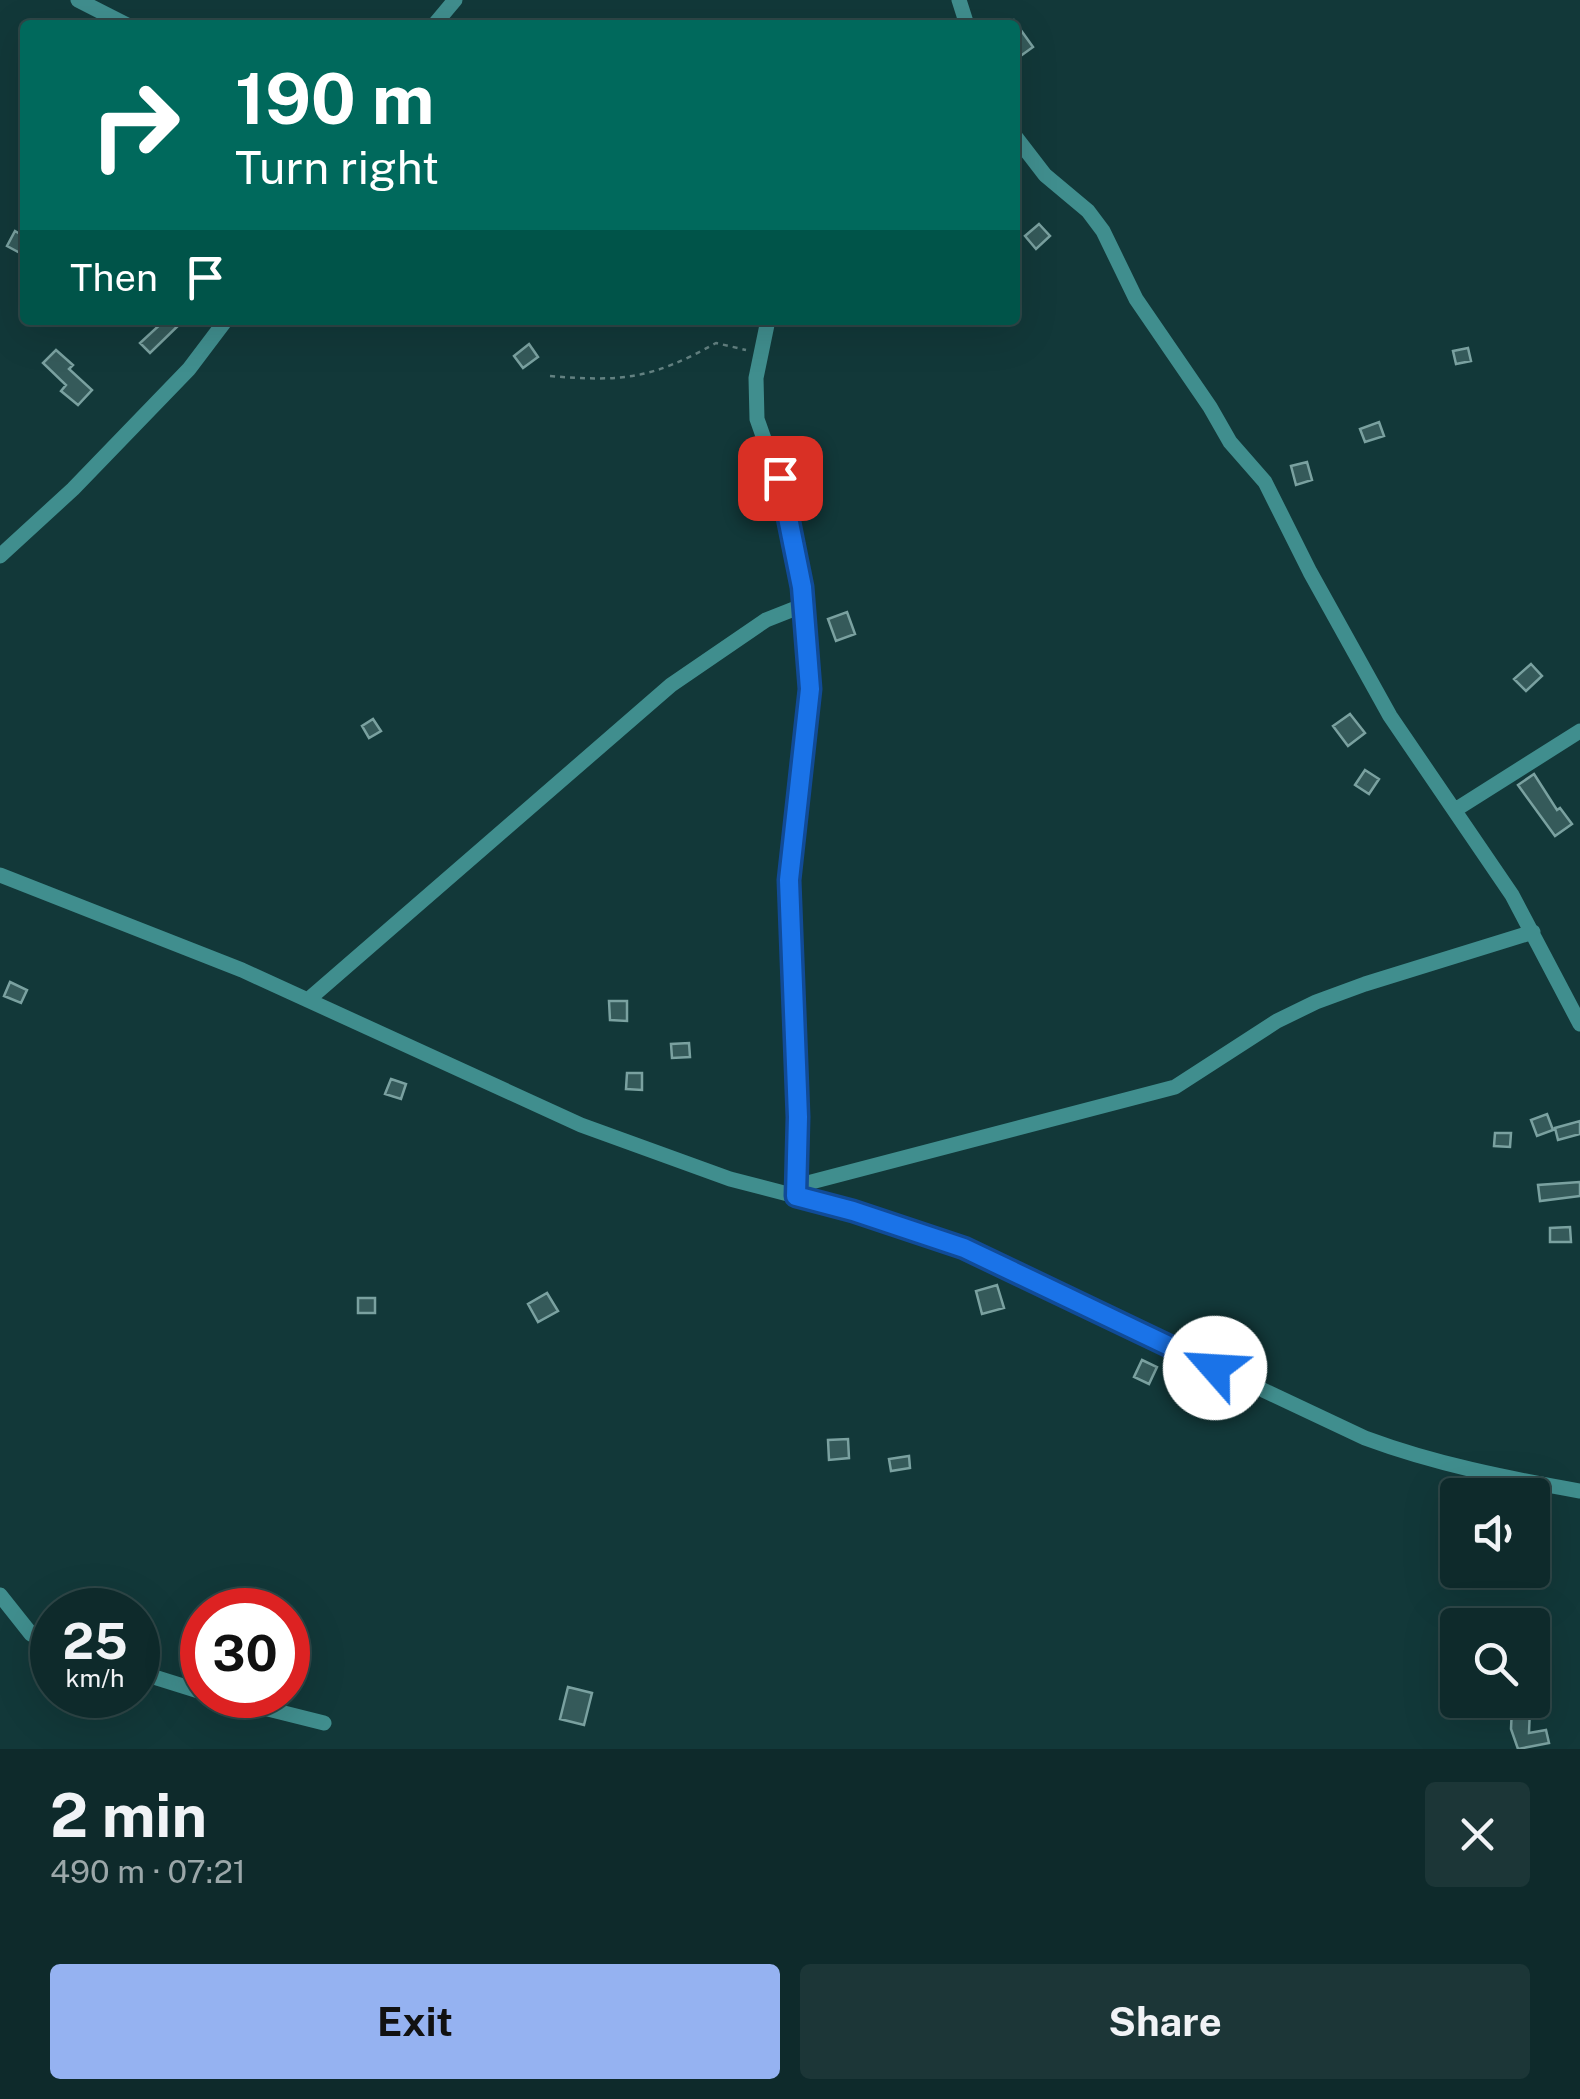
<!DOCTYPE html>
<html lang="en">
<head>
<meta charset="utf-8">
<style>
  :root { --surface:#0e2a2b; --page:#1c3637; --text:#f1f3f6; --muted:#9ba7a9; --line:#2e4647; --accent:#95b2f1 }
  body { margin:0; font-family:"Public Sans",sans-serif; background:var(--page); color:var(--text); height:100vh; display:flex; flex-direction:column; font-size:38px; white-space:nowrap }
  * { box-sizing:border-box; margin:0 }
  p { font-size:32px; color:var(--muted) }
  .icon { flex:none; width:55px; height:55px; fill:none; stroke:currentColor; stroke-width:2; stroke-linecap:round; stroke-linejoin:round }
  .map { position:relative; height:1749px; overflow:hidden }
  .sheet { display:flex; flex-direction:column; background:var(--surface); flex:1 }
  .sheet>* { flex:none }
  .guide { position:absolute; left:20px; top:20px; width:1000px; height:305px; border-radius:10px; box-shadow:0 10px 40px #0002,0 0 0 2px var(--line); background:#00695c; color:#fff; overflow:hidden }
  .buttons { position:absolute; left:1440px; top:1478px; display:grid; gap:20px }
  .buttons a { display:grid; place-items:center; width:110px; height:110px; border-radius:10px; background:var(--surface); box-shadow:0 10px 40px #0002,0 0 0 2px var(--line); font-size:50px }
  .speed { position:absolute; left:30px; top:1588px; display:flex; gap:20px; font-size:50px; font-weight:700; text-align:center }
  .speed>* { display:grid; place-content:center; width:130px; height:130px; border-radius:50%; background:var(--surface); box-shadow:0 10px 40px #0002,0 0 0 2px var(--line); line-height:1 }
  .speed small { font-size:25px; font-weight:400 }
  .speed .limit { border:15px solid #d22; background:#fff; color:#111 }
  .pin { position:absolute; display:grid; place-items:center; width:85px; height:85px; color:#fff; margin:-42px; border-radius:20px; box-shadow:0 5px 15px #0006 }
  .me { position:absolute; width:110px; margin:-55px; rotate:296deg; stroke-linejoin:round; filter:drop-shadow(0 0 8px #0008) }
  .turn { display:flex; align-items:center; gap:35px; height:210px; padding:0 50px; font-size:45px }
  .turn .icon { width:130px; height:130px; stroke-width:2.5 }
  .turn b { display:block; font-size:70px; line-height:85px }
  .then { display:flex; align-items:center; height:95px; padding:0 50px; background:#0003; gap:20px; font-size:38px }
  .round { display:grid; place-items:center; flex:none; width:105px; height:105px; border-radius:10px; background:var(--page) }
  .headline { display:flex; align-items:center; justify-content:space-between; height:170px; padding:0 50px }
  h1 { font-size:60px; font-weight:700; line-height:75px }
  .primary-button { display:flex; gap:20px; margin-top:auto; padding:20px 50px }
  .primary-button a { flex:1; height:115px; border-radius:10px; background:var(--accent); color:#111; font-size:40px; font-weight:700; line-height:115px; text-align:center }
  .primary-button a+a { background:var(--page); color:var(--text) }
  .map>svg:first-child { display:block }
  .building { fill:#355a5a; stroke:#7aa1a0; stroke-width:2.5 }
  .lines { fill:none; stroke-linecap:round; stroke-linejoin:round }
  .path { stroke:#638181; stroke-width:2.5; stroke-dasharray:5 5; stroke-linecap:butt }
  .minor { stroke:#408e8e; stroke-width:15 }
  .route-casing { stroke:#114b97; stroke-width:25 }
  .route { stroke:#1a73e8; stroke-width:18 }
</style>
</head>
<body>
<div class="map">
<svg width="1580" height="1749" viewBox="0 0 1580 1749">
  <rect width="100%" height="100%" fill="#123839"/>
  <path class="building" d="M 1015,22 L 1033,47 L 1015,60 Z
    M 1039,224 L 1050,236 L 1036,249 L 1025,236 Z
    M 15,231 L 25,237 L 20,253 L 7,246 Z
    M 165,320 L 184,320 L 150,353 L 140,343 Z
    M 529,344 L 538,357 L 523,368 L 514,356 Z
    M 1468,348 L 1471,361 L 1456,364 L 1453,351 Z
    M 56,350 L 73,365 L 69,369 L 92,390 L 78,405 L 61,391 L 66,385 L 43,363 Z
    M 1379,422 L 1384,436 L 1365,442 L 1360,429 Z
    M 1307,462 L 1312,480 L 1296,485 L 1291,466 Z
    M 847,612 L 855,634 L 836,641 L 828,619 Z
    M 1531,664 L 1542,676 L 1526,691 L 1514,679 Z
    M 1350,714 L 1365,733 L 1348,746 L 1333,726 Z
    M 373,719 L 381,731 L 369,738 L 362,726 Z
    M 1365,770 L 1379,779 L 1369,794 L 1355,785 Z
    M 1534,774 L 1557,810 L 1560,808 L 1572,824 L 1555,836 L 1518,785 Z
    M 10,982 L 27,990 L 21,1003 L 4,996 Z
    M 609,1001 L 627,1001 L 627,1021 L 610,1020 Z
    M 689,1043 L 690,1057 L 672,1058 L 671,1044 Z
    M 627,1073 L 642,1073 L 642,1090 L 626,1089 Z
    M 391,1079 L 406,1084 L 401,1099 L 385,1094 Z
    M 1547,1114 L 1553,1130 L 1537,1136 L 1531,1120 Z
    M 1580,1121 L 1580,1134 L 1558,1140 L 1555,1128 Z
    M 1495,1133 L 1511,1133 L 1510,1147 L 1494,1146 Z
    M 1580,1182 L 1580,1196 L 1540,1201 L 1538,1185 Z
    M 1570,1227 L 1571,1242 L 1550,1242 L 1550,1228 Z
    M 997,1285 L 1004,1308 L 982,1314 L 976,1291 Z
    M 547,1293 L 558,1311 L 538,1322 L 528,1304 Z
    M 358,1298 L 375,1298 L 375,1313 L 358,1313 Z
    M 1142,1360 L 1157,1367 L 1149,1384 L 1134,1377 Z
    M 848,1439 L 849,1458 L 829,1460 L 828,1440 Z
    M 909,1456 L 910,1468 L 891,1471 L 889,1459 Z
    M 568,1687 L 592,1693 L 584,1725 L 560,1719 Z
    M 1512,1707 L 1530,1708 L 1529,1733 L 1546,1730 L 1549,1743 L 1518,1749 L 1511,1729 Z"/>
  <g class="lines">
    <path class="path" d="M 550,376 C 624,382 651,379 716,343 L 746,350"/>
    <path class="minor" d="M 78,0 L 127,25
      M 959,0 L 967,25
      M 434,25 L 455,0
      M 1015,136 L 1045,175 L 1088,211 L 1103,231 L 1136,299 L 1210,407 L 1230,442 L 1265,482 L 1310,572 L 1390,716 L 1512,895 L 1580,1024
      M 768,320 L 756,378 L 757,419 L 785,498 L 802,587 L 810,689 L 789,880 L 798,1117 L 796,1196
      M 0,556 L 73,489 L 189,369 L 226,320
      M 1455,810 L 1580,731
      M 0,875 L 242,970 L 581,1125 L 730,1179 L 853,1211 L 964,1249 L 1365,1438 C 1435,1464 1506,1478 1580,1491
      M 309,999 L 671,685 L 766,620 L 804,605
      M 796,1186 L 1175,1087 L 1277,1021 L 1316,1002 L 1365,984 L 1533,932
      M 0,1595 L 31,1634 L 52,1646
      M 138,1672 L 202,1692
      M 212,1695 L 324,1723"/>
  </g>
  <g class="lines">
    <defs>
      <path id="route" d="M 780,478 L 802,587 L 810,689 L 789,880 L 798,1117 L 796,1196 L 853,1211 L 964,1248 L 1215,1368"/>
    </defs>
    <use href="#route" class="route-casing"/>
    <use href="#route" class="route"/>
  </g>
</svg>
<div class="buttons">
<a><svg class="icon" aria-label="sound" viewBox="0 0 24 24"><path d="M4 9h4l5-4v14l-5-4H4zM17 9q2 3 0 6"/></svg></a>
<a><svg class="icon" aria-label="search" viewBox="0 0 24 24"><circle cx="10" cy="10" r="6"/><path d="M15 15l6 6"/></svg></a>
</div>
<div class="speed"><div>25<small>km/h</small></div><div class="limit">30</div></div>
<div class="pin" style="left:780px;top:478px;background:#d93025"><svg class="icon" aria-label="arrive" viewBox="0 0 24 24"><path d="M6 21V4h12l-3 4 3 4H6"/></svg></div>
<svg class="me" style="left:1215px;top:1368px" viewBox="-20 -20 40 40"><circle r="19" fill="#fff"/><path d="M0-13L10 11 0 6-10 11z" fill="#1a73e8"/></svg>
<div class="guide">
<div class="turn"><svg class="icon" aria-label="right" viewBox="0 0 24 24"><path d="M7 20v-9h11M14 6l5 5-5 5"/></svg><div><b>190 m</b>Turn right</div></div>
<div class="then">Then<svg class="icon" aria-label="arrive" viewBox="0 0 24 24"><path d="M6 21V4h12l-3 4 3 4H6"/></svg></div>
</div>
</div>
<section class="sheet">
<div class="headline"><div><h1>2 min</h1><p>490 m · 07:21</p></div><a class="round"><svg class="icon" aria-label="close" viewBox="0 0 24 24"><path d="M6 6l12 12M18 6L6 18"/></svg></a></div>
<div class="primary-button"><a>Exit</a><a>Share</a></div>
</section>
</body>
</html>
